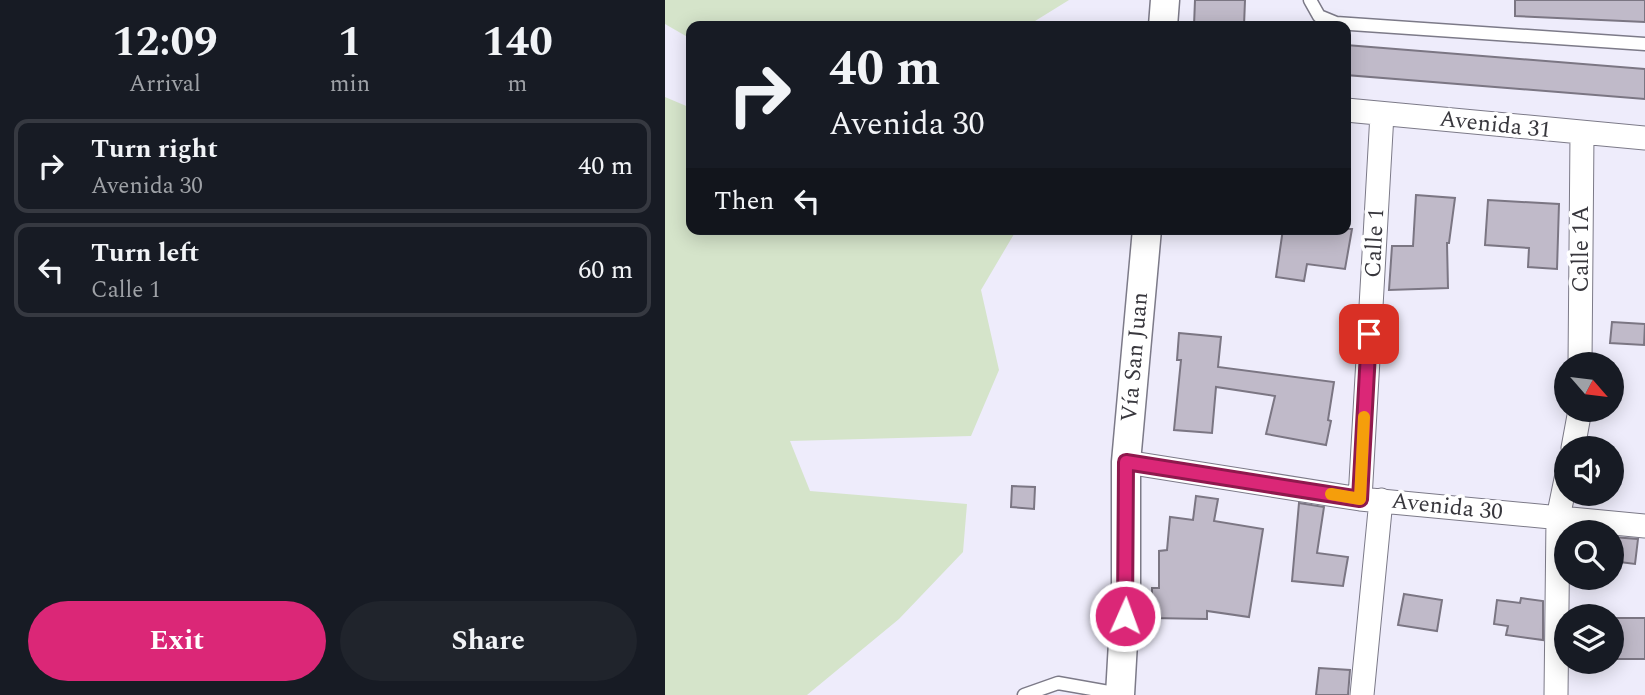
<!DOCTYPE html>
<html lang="en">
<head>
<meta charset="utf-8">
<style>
  :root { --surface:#171b24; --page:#20242c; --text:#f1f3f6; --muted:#9ea1a6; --line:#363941; --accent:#db2777 }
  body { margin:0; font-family:Spectral,serif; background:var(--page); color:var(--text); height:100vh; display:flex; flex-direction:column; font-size:26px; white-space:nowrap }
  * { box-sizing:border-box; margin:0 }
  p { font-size:23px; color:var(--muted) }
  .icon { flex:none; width:38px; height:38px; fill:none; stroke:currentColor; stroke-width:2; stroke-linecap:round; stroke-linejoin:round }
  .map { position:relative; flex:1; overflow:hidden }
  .sheet { display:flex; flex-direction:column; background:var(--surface); width:665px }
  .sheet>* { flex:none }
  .guide { position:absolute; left:21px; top:21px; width:665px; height:214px; border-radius:14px; box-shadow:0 4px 18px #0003; background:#171b24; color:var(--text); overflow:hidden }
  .needle { width:46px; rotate:118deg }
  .tools { position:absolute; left:889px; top:352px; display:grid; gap:14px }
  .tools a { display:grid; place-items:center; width:70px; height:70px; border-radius:50%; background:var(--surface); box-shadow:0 4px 18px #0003; font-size:35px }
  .pin { position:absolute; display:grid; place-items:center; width:60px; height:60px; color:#fff; margin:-30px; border-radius:14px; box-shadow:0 4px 10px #0006 }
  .me { position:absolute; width:77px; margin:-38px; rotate:2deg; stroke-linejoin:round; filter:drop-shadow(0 0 5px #0008) }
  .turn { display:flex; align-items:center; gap:24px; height:147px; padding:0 28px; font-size:32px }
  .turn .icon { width:91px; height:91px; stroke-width:2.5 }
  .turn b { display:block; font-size:49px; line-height:60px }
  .then { display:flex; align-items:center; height:66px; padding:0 28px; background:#0003; gap:14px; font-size:26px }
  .eta { display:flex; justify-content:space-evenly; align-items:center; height:119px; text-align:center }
  .eta b { font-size:42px; font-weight:700; line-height:49px }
  .cta { display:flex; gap:14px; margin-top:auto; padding:14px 28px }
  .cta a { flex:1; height:80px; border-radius:42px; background:var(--accent); color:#fff; font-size:28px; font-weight:700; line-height:80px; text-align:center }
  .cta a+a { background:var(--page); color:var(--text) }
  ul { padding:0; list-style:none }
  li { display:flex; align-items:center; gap:21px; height:94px; margin:0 14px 10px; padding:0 14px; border:4px solid var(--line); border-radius:14px }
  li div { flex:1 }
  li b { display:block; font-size:26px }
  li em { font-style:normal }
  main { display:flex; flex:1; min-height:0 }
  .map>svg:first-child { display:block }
  .green { fill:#d5e4ca }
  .building { fill:#c0bac9; stroke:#7b7683; stroke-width:2 }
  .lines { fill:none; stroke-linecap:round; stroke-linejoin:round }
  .service-casing { stroke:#7c7a88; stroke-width:15 }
  .minor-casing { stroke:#7c7a88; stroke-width:25 }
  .tertiary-casing { stroke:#7c7a88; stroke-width:31 }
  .service { stroke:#fff; stroke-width:12 }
  .minor { stroke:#fff; stroke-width:23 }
  .tertiary { stroke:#fff; stroke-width:28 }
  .route-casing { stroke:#8e194d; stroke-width:18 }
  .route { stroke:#db2777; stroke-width:12 }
  .slow { stroke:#f59e0b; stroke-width:12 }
  .labels { text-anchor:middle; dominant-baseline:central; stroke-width:7; stroke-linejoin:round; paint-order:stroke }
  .street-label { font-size:23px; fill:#38373d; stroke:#fff }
</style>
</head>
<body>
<main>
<section class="sheet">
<div class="eta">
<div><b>12:09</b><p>Arrival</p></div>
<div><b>1</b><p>min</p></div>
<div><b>140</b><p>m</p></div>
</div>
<ul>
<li><svg class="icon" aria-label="right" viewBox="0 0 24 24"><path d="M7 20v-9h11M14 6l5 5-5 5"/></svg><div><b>Turn right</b><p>Avenida 30</p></div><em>40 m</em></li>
<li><svg class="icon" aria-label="left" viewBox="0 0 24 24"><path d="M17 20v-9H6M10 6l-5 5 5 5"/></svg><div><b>Turn left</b><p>Calle 1</p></div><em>60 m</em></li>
</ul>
<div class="cta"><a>Exit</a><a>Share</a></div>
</section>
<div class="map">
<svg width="980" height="695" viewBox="0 0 980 695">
  <rect width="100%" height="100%" fill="#eeecfb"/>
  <path class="green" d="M 0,0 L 404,0 L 362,26 L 26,26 L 26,39 L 0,24 Z
    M 0,97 L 26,108 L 26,229 L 352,229 L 316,290 L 334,370 L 306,436 L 125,441 L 145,491 L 302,504 L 298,552 L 234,619 L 142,695 L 0,695 Z"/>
  <path class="building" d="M 530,0 L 580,0 L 579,26 L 529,26 Z
    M 850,0 L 980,0 L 980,22 L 850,16 Z
    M 681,45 L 980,69 L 980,99 L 681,75 Z
    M 751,195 L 790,198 L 784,243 L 782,243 L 783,288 L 724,290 L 727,246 L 748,246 Z
    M 823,200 L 894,204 L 892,269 L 863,267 L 864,248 L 820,245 Z
    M 618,229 L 687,229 L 680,269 L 642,264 L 639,281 L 611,277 Z
    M 947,322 L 980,324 L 979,345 L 945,343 Z
    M 514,333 L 556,337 L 553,367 L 669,382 L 663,420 L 666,421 L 661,445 L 601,434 L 610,396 L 551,387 L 547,433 L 509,430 L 516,360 L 512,360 Z
    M 347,486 L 370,487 L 369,509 L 346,507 Z
    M 531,496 L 553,499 L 549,521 L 598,529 L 584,617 L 542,611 L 542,619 L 487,618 L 487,588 L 494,588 L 494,551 L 502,550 L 505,517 L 528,520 Z
    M 634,503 L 659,507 L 652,553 L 683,557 L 678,586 L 627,581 Z
    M 947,537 L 973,539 L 970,564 L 947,561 Z
    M 739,594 L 777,600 L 772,631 L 733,625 Z
    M 856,598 L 878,601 L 878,640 L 841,635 L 843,626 L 829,624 L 832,600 L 855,603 Z
    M 947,618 L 980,618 L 980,659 L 947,659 Z
    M 654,668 L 685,670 L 683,695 L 651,695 Z"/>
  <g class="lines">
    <defs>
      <path id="service" d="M 645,0 L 654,16 L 671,23 L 980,44
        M 359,695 L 393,683 L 455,694"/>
      <path id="minor" d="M 681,110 L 980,138
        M 915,364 L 917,134
        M 908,448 L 915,410
        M 461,462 L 695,499 L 980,526
        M 695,499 L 717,114
        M 697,695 L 716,500
        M 891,695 L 893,518 L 901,479"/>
      <path id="tertiary" d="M 498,26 L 500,0
        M 455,695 L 461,590 L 461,462 L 482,229"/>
    </defs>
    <use href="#service" class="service-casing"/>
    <use href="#minor" class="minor-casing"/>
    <use href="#tertiary" class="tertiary-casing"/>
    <use href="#service" class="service"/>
    <use href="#minor" class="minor"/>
    <use href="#tertiary" class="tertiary"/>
  </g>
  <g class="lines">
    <defs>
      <path id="route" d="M 460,616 L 461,462 L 695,499 L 704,334"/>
    </defs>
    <use href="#route" class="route-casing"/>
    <use href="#route" class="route"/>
    <path class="slow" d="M 666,494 L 695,499 L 699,417"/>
  </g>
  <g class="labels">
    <g class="street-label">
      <text transform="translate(830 125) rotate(6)">Avenida 31</text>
      <text transform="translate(710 243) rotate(-87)">Calle 1</text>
      <text transform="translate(916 249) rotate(-90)">Calle 1A</text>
      <text transform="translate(470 357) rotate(-85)">Vía San Juan</text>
      <text transform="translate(782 507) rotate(6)">Avenida 30</text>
    </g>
  </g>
</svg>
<div class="tools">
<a><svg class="needle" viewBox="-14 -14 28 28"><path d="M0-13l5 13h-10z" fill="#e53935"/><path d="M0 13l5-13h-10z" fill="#9ea1a6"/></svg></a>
<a><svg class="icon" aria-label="sound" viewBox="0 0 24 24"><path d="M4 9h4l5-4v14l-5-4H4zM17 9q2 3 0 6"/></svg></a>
<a><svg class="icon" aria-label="search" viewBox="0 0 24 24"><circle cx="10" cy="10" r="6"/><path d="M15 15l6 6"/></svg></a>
<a><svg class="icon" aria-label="layers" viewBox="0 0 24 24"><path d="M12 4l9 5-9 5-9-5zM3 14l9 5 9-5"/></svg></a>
</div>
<div class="pin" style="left:704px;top:334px;background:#d93025"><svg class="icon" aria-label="arrive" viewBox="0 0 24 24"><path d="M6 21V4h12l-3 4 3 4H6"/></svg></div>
<svg class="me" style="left:460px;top:616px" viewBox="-20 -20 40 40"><circle r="17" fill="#db2777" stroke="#fff" stroke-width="3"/><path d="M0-11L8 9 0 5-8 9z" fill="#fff"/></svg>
<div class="guide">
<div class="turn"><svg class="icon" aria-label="right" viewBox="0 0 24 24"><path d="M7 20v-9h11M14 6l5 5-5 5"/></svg><div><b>40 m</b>Avenida 30</div></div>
<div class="then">Then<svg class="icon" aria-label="left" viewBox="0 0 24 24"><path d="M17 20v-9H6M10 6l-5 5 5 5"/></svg></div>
</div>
</div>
</main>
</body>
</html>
